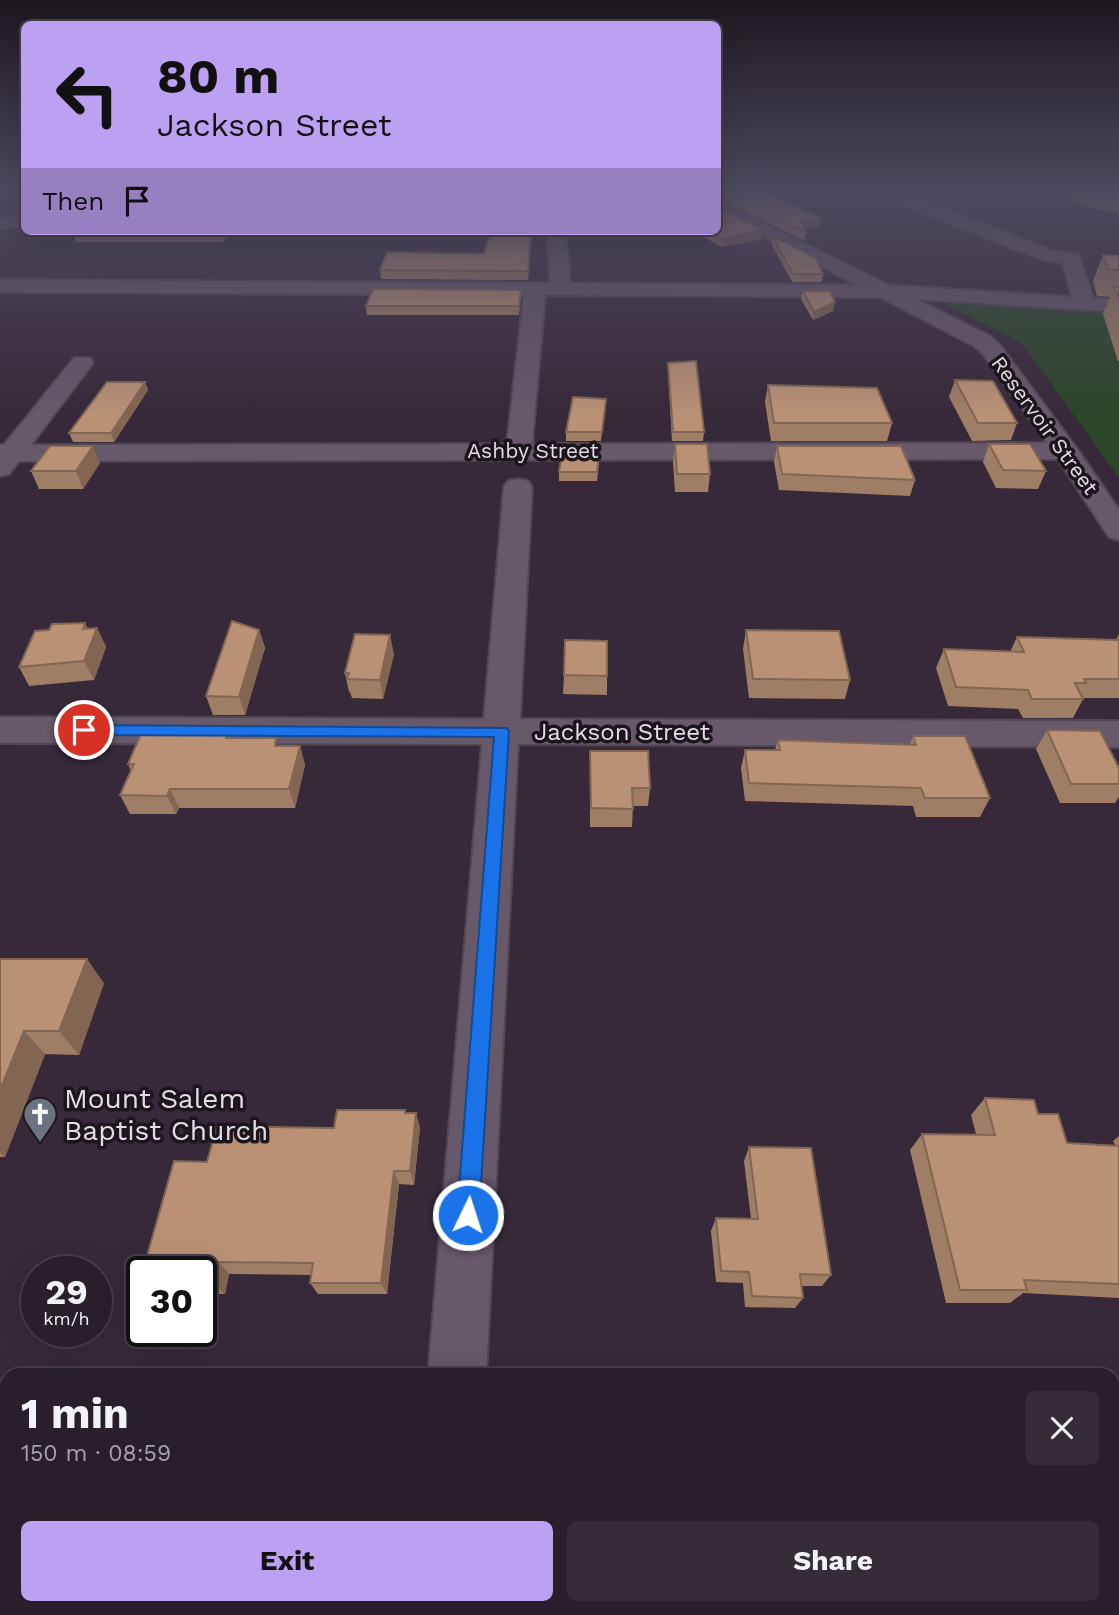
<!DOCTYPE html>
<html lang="en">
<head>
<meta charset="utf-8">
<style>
  :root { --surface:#291f2b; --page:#352c37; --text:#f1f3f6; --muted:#a5a2a9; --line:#453d47; --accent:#bca0f2 }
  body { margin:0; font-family:"Work Sans",sans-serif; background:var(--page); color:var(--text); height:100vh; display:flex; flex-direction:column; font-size:26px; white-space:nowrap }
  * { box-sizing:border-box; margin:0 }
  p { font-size:23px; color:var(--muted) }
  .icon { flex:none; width:38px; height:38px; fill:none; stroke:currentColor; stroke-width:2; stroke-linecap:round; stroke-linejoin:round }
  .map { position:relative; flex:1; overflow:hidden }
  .details { position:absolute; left:0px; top:1368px; width:1120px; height:247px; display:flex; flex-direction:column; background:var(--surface); border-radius:21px 21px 0 0; box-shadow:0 7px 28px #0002,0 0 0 2px var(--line) }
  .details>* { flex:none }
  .guide { position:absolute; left:21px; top:21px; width:700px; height:214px; border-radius:10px; box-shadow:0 7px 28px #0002,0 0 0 2px var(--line); background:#bca0f2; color:#111; overflow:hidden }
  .speed { position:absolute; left:21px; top:1256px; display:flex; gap:14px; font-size:35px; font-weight:700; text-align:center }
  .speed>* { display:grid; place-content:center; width:91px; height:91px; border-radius:50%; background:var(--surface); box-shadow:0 7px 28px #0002,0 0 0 2px var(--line); line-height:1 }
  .speed small { font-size:18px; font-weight:400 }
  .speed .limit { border:4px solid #111; border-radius:10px; background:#fff; color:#111 }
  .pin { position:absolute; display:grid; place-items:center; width:60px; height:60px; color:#fff; margin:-30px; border:4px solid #fff; border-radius:50%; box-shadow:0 2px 7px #0007 }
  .me { position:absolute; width:77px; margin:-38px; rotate:4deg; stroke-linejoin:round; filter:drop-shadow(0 0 5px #0008) }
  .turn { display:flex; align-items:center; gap:24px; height:147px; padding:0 21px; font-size:32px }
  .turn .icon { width:91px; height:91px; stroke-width:2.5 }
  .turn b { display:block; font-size:49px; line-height:60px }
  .then { display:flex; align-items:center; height:66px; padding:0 21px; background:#0003; gap:14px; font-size:26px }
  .round { display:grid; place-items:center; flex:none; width:74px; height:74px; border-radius:10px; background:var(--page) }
  .head { display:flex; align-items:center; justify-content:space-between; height:119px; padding:0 21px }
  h1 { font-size:42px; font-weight:700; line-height:52px }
  .button { display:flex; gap:14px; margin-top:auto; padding:14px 21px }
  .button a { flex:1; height:80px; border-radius:10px; background:var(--accent); color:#111; font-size:28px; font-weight:700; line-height:80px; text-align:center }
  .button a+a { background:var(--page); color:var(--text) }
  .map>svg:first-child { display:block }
  .green { fill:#2c4629 }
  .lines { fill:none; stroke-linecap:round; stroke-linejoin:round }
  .minor-casing { stroke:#514653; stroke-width:4 }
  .minor { fill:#67586a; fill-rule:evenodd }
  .rail { stroke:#c5bbc6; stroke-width:8; stroke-dasharray:19 19; stroke-linecap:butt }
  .wall { fill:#a07d65 }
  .shaded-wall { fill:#826652 }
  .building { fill:#ba9175; stroke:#826652; stroke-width:2 }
  .route { fill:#1a73e8; stroke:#114b97; stroke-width:2 }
  .labels { text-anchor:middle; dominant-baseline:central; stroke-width:7; stroke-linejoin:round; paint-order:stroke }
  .far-street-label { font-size:21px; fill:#e4dbe5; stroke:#1b151c }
  .street-label { font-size:24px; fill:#e4dbe5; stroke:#1b151c }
  .near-poi-label { font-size:28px; fill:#e4dbe5; stroke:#1b151c; text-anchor:start }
</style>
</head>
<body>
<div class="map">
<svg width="1119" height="1615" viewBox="0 0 1119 1615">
  <rect width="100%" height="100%" fill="#372939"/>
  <path class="green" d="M 932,298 L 1119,313 L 1119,478 L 1022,343 Z"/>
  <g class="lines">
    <defs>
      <path id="minor" d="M 871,189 L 894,189 L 1053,251 L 1078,254 L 1093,298 L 1119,300 L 1119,312 L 916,299 L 990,336 L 999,344 L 1075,446 L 1119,510 L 1119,540 L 1109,537 L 1058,459 L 19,461 L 9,474 L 0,476 L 0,445 L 4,445 L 74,358 L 90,358 L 93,363 L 31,445 L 507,444 L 524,295 L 0,292 L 0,280 L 550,283 L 547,231 L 565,231 L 570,283 L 857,285 L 718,213 L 718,201 L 888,285 L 1072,297 L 1063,263 L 1043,260 L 873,193 ZM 545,295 L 880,297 L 974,346 L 983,354 L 1047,443 L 532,444 Z
        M 24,216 L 24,226 L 0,229 L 0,219 Z
        M 518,479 L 528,481 L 532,487 L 520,719 L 1119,721 L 1119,747 L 518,744 L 486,1376 L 428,1376 L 482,744 L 0,743 L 0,717 L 484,719 L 504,487 L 508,481 Z
        M 0,1383 L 7,1383 L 7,1443 L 0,1443 Z
        M 1113,1389 L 1119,1389 L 1119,1449 L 1113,1449 Z
        M 587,1608 L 653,1608 L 655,1615 L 587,1615 Z"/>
    </defs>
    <use href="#minor" class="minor-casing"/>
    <use href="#minor" class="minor"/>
    <path class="rail" d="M 0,1548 L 7,1548
      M 1113,1556 L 1119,1556"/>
  </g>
  <path class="wall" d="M 5,189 L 24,189 L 24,204 Z
    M 718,189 L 820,226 L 805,229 L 806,232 L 805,241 L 718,199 L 718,207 L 762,239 L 722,247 L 692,231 L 718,231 Z
    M 1072,189 L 1119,190 L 1119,213 L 1077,205 L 1077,203 L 1068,201 Z
    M 77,231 L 231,231 L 223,242 L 76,242 L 73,234 Z
    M 532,231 L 528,280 L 381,279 L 380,270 L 484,254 Z
    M 772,236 L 823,274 L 822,282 L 792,282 L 771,243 Z
    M 1103,255 L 1119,256 L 1119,361 L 1118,361 L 1103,314 L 1110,297 L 1097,296 L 1093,281 Z
    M 521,290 L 519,315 L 367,315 L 366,306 Z
    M 803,291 L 833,311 L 813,320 L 801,299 Z
    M 668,363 L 704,432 L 703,441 L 672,441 L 668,372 Z
    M 955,380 L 1017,423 L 1011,440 L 972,441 L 949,397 Z
    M 145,382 L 148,390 L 114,442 L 73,442 L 69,433 Z
    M 768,385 L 892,423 L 887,441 L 771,441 L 765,402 Z
    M 605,408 L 601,441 L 566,441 L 566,432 Z
    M 675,444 L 710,474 L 708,492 L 675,492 L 673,462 Z
    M 989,444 L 1046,471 L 1038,489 L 996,488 L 983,462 Z
    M 777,446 L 915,480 L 910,496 L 779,490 L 774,462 Z
    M 100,463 L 83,489 L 39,489 L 31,471 Z
    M 599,463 L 597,481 L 559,481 L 559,472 Z
    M 97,628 L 106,647 L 94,680 L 29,686 L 19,667 L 88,629 Z
    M 259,630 L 265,648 L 245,715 L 213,715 L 206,696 Z
    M 746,630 L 850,680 L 845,699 L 749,698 L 743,649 Z
    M 1119,634 L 1119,698 L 1083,698 L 1083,699 L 1073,718 L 1023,718 L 1018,709 L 948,706 L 936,668 L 944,649 L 1010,652 L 1017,637 L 1116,640 Z
    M 394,654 L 383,699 L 352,698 L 350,692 L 349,692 L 345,673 Z
    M 564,675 L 607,676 L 607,695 L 563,694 Z
    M 1047,730 L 1119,768 L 1119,797 L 1115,803 L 1060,803 L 1036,749 Z
    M 913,736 L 990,798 L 980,817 L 916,817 L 913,806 L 745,801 L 741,768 L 745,750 L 775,750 L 778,740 L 910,744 Z
    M 234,738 L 279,746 L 300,746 L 305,765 L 295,808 L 179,808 L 176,814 L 130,814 L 120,795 L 131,771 L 128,764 Z
    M 590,751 L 650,788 L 648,806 L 633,806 L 632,827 L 590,827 Z
    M 0,959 L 104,983 L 79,1055 L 45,1054 L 5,1157 L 0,1157 Z
    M 985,1098 L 1038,1114 L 1067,1143 L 1115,1145 L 1113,1141 L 1119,1136 L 1119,1298 L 1023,1293 L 1010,1303 L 946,1303 L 910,1150 L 922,1134 L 976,1134 L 971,1115 Z
    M 405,1110 L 406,1113 L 420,1127 L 414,1185 L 399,1184 L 387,1294 L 318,1294 L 310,1283 L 312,1275 L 229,1274 L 225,1294 L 201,1294 L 201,1272 L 156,1272 L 145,1263 L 207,1162 Z
    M 749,1147 L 831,1275 L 822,1286 L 802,1286 L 803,1298 L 795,1308 L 745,1307 L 743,1283 L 716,1282 L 711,1231 L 716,1218 L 751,1219 L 744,1161 Z"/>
  <path class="shaded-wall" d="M 821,218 L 820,226 L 800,230 L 802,222 Z
    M 763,230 L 762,239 L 722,247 L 723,239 Z
    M 224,231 L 231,231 L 223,242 L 222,234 Z
    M 531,231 L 532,231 L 528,280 L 528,271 Z
    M 835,302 L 833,311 L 813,320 L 814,312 Z
    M 145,382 L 148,390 L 114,442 L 111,433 Z
    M 93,446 L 100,463 L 83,489 L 76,471 Z
    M 85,623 L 93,639 L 97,628 L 106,647 L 94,680 L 84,661 L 83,629 Z
    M 259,630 L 265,648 L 245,715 L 239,697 Z
    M 390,635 L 394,654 L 383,699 L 380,680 Z
    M 230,727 L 236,746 L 226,738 Z
    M 300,746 L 305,765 L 295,808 L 289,789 Z
    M 170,789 L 179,808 L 176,814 L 167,796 Z
    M 87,959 L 104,983 L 79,1055 L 59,1031 Z
    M 24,1031 L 45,1054 L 5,1157 L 0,1153 L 0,1090 Z
    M 416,1113 L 420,1127 L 414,1185 L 410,1171 Z
    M 394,1171 L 399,1184 L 387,1294 L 381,1283 Z
    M 219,1262 L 229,1274 L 225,1294 L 214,1283 Z"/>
  <path class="building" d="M 11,189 L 24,189 L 24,199 Z
    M 718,189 L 757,189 L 821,218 L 802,222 L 806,232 L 718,190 L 718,207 L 763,230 L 723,239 L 709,231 L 718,231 Z
    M 1072,189 L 1119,190 L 1119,200 L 1081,193 L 1083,191 Z
    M 77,231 L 224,231 L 222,234 L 73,234 Z
    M 491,231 L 531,231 L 528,271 L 380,270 L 387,252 L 484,254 Z
    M 772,236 L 816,258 L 823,274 L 793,274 Z
    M 1103,255 L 1119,256 L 1119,270 L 1108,269 Z
    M 1114,287 L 1119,287 L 1119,300 Z
    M 373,289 L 521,290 L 519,306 L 366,306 Z
    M 803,291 L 830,291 L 835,302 L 814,312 Z
    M 696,361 L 704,432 L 673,432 L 668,363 Z
    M 955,380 L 993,381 L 1017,423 L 978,423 Z
    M 107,382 L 145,382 L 111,433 L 69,433 Z
    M 768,385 L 877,388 L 892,423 L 774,423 Z
    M 573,397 L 606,399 L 602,432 L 566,432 Z
    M 675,444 L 707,444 L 710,474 L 677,474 Z
    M 989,444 L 1030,444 L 1046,471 L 1003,470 Z
    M 50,446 L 93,446 L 76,471 L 31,471 Z
    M 777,446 L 901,446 L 915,480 L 782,474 Z
    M 562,453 L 599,453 L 597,472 L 559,472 Z
    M 232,621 L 259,630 L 239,697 L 206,696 Z
    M 85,623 L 83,629 L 97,628 L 84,661 L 19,667 L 35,631 L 49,630 L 52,624 Z
    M 746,630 L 839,631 L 850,680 L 753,679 Z
    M 355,634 L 390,635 L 380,680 L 347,679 L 349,673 L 345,673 Z
    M 1017,637 L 1119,640 L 1119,679 L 1084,679 L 1086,683 L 1075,683 L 1083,699 L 1032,699 L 1028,690 L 956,687 L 944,649 L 1024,652 Z
    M 565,640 L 607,641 L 607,676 L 564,675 Z
    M 230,727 L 226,738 L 276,738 L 275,746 L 300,746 L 289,789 L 170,789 L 167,796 L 120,795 L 134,764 L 128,764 L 143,729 Z
    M 1047,730 L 1100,731 L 1119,768 L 1119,784 L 1071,784 Z
    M 913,736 L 965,736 L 990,798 L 925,798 L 921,788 L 749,783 L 745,750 L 780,750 L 778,740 L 916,745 Z
    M 590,751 L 648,751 L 650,788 L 632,788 L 633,809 L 591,808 Z
    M 0,959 L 87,959 L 59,1031 L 24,1031 L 0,1090 Z
    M 985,1098 L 1034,1100 L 1038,1114 L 1058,1114 L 1067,1143 L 1119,1146 L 1119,1284 L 1024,1280 L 1027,1290 L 960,1290 L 922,1134 L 995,1135 Z
    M 337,1110 L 405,1110 L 405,1113 L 416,1113 L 410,1171 L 394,1171 L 381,1283 L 310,1283 L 313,1263 L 219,1262 L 214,1283 L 201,1283 L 201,1272 L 168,1272 L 170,1263 L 145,1263 L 174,1161 L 207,1162 L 217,1126 L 334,1128 Z
    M 749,1147 L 811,1148 L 831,1275 L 800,1274 L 803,1298 L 752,1296 L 749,1272 L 721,1271 L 716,1218 L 758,1219 Z"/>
  <linearGradient id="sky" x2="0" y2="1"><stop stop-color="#1e171f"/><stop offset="0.46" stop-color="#4d495f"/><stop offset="1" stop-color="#4d495f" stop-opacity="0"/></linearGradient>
  <rect width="1119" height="415" fill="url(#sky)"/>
  <path class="route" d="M 84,725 L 507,728 L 509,732 L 479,1215 L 476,1222 L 468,1226 L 461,1222 L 457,1215 L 494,737 L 84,735 L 76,730 Z"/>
  <defs>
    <symbol id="church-pin" viewBox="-11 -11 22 30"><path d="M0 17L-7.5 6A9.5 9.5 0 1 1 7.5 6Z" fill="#6b7280" stroke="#1b151c"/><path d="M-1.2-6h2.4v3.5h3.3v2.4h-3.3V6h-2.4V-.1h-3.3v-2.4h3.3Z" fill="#fff"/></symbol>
  </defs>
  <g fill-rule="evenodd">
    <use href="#church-pin" x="21" y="1095" width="38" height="52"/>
  </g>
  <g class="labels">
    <g class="far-street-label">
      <text transform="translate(1045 425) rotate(54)">Reservoir Street</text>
      <text x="533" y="450">Ashby Street</text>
    </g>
    <g class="street-label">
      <text x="622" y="732">Jackson Street</text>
    </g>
    <g class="near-poi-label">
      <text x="64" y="1098">Mount Salem<tspan x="64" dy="32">Baptist Church</tspan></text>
    </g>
  </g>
</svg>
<div class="speed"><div>29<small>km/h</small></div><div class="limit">30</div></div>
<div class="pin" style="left:84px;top:730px;background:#d93025"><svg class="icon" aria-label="arrive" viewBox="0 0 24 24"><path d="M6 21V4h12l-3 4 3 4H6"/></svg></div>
<svg class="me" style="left:468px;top:1215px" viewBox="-20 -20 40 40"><circle r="17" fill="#1a73e8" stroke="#fff" stroke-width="3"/><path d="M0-11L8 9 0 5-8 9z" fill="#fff"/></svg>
<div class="guide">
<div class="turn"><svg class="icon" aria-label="left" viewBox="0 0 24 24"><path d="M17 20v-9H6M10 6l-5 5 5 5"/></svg><div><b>80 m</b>Jackson Street</div></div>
<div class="then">Then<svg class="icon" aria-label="arrive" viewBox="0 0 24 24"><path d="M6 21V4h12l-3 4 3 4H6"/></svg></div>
</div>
<section class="details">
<div class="head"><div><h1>1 min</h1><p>150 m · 08:59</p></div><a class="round"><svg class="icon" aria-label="close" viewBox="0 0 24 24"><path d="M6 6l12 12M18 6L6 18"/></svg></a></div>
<div class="button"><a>Exit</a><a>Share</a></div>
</section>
</div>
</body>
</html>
